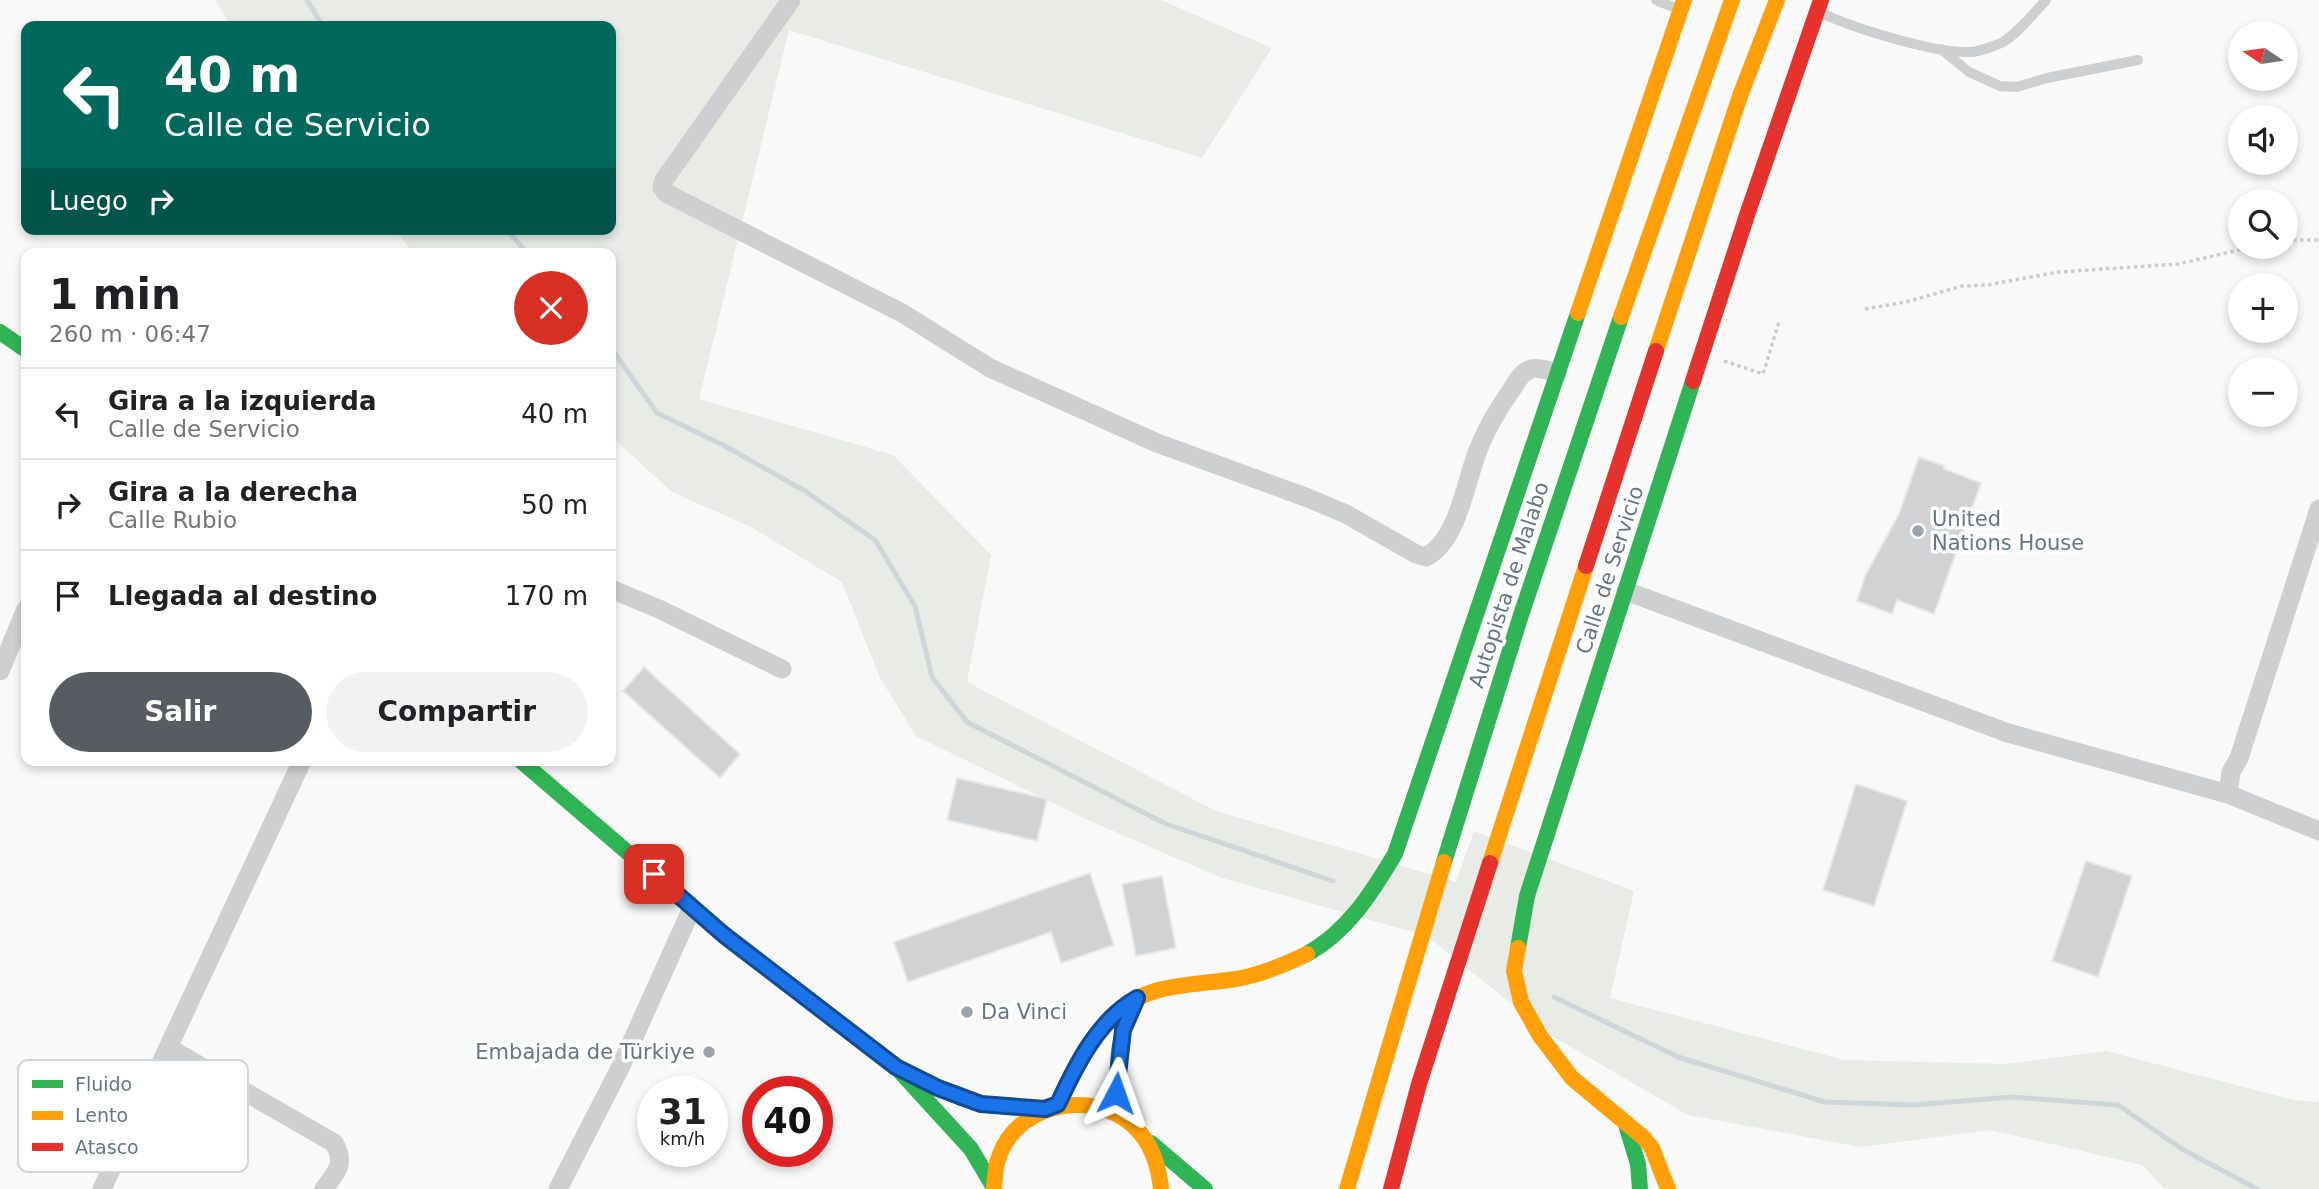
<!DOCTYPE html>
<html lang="es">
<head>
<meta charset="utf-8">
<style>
  :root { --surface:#fff; --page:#f2f2f2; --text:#202124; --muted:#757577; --line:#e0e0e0; --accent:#565c61 }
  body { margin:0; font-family:"DejaVu Sans",sans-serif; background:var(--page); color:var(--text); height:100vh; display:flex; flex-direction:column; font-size:26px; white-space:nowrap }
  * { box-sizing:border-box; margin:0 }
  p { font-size:23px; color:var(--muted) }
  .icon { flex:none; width:38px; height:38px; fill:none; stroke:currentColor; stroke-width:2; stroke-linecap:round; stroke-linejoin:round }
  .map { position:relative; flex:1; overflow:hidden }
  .panel { position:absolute; left:21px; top:248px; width:595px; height:518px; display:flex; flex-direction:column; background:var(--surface); border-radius:14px; box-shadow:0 4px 10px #0003 }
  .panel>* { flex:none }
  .hud { position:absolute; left:21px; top:21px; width:595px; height:214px; border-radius:14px; box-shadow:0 4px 10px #0003; background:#00695c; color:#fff; overflow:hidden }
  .needle { width:46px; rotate:283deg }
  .tools { position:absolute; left:2228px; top:21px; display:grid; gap:14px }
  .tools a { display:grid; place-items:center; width:70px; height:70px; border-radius:50%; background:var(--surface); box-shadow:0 4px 10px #0003; font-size:35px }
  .speed { position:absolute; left:637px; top:1076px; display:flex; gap:14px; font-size:35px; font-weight:700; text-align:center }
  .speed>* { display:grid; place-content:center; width:91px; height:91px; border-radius:50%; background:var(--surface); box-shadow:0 4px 10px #0003; line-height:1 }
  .speed small { font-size:18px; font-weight:400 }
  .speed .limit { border:10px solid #d22; background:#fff; color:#111 }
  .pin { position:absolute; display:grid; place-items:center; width:60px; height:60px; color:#fff; margin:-30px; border-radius:14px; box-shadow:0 4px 10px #0006 }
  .me { position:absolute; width:77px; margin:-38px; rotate:4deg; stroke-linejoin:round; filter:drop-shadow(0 0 5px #0008) }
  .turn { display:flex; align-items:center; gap:24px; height:147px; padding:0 28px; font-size:32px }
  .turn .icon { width:91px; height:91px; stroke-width:2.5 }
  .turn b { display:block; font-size:49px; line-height:60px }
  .then { display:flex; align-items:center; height:66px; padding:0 28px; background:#0003; gap:14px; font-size:26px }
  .round { display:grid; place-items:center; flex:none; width:74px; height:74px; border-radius:37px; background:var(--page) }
  .summary { display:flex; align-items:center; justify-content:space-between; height:119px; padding:0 28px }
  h1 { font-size:42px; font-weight:700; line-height:52px }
  .action { display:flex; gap:14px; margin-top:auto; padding:14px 28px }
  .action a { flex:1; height:80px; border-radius:42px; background:var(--accent); color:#fff; font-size:28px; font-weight:700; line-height:80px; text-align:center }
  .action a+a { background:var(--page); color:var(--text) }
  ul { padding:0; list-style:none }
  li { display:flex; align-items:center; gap:21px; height:91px; padding:0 28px; border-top:2px solid var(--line) }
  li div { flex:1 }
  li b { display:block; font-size:26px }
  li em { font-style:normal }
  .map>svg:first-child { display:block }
  .green { fill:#e8ebe6 }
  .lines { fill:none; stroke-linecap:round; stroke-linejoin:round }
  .stream { stroke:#ced6d9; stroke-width:5 }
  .building { fill:#d0d2d3; stroke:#e8e8e8; stroke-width:2 }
  .path { stroke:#cbcccd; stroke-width:3.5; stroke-dasharray:3.5 3.5; stroke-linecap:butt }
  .lane { stroke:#cecfd0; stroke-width:10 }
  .street { stroke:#cecfd0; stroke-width:19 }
  .fast { stroke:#30b455; stroke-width:16 }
  .slow { stroke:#ff9f0a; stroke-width:16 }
  .jam { stroke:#e5322d; stroke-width:16 }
  .route-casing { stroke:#114b97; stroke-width:18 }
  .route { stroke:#1a73e8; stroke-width:12 }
  .poi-dot { fill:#99a4ac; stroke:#fff; stroke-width:2.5 }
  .labels { text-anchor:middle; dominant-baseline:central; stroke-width:7; stroke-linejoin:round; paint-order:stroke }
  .poi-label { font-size:21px; fill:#657683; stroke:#fff; text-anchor:start }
  .street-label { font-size:21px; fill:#657683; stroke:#fff }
  .key { fill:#fff; stroke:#d1d6da; stroke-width:2 }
  .key-label { font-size:19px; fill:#657683 }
</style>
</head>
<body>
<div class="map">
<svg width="2319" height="1189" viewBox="0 0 2319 1189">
  <rect width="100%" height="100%" fill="#f9f9f9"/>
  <path class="green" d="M 215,0 L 1161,0 L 1272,48 L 1202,158 L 789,30 L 699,399 L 893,455 L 991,555 L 967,682 L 1216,811 L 1456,882 L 1474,831 L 1634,891 L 1610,998 L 1844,1060 L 2005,1064 L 2106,1051 L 2294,1100 L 2319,1102 L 2319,1189 L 2165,1189 L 2142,1165 L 1991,1130 L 1861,1147 L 1688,1115 L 1552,1036 L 1427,936 L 1222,878 L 1088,820 L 916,736 L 880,678 L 842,582 L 751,527 L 672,492 L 611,436 L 611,254 L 415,254 L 393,229 L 611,229 L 611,26 L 231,26 Z"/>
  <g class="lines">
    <path class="stream" d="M 307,0 L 323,26
      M 506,229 L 528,254
      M 611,348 L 657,413 L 723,445 L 805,491 L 875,540 L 915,606 L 932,677 L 967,722 L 1166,824 L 1333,881
      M 1554,997 L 1678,1057 L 1825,1102 L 1913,1105 L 2012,1097 L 2118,1105 L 2182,1149 L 2257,1189"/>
  </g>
  <path class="building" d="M 1919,457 L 1945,466 L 1944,469 L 1981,483 L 1934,614 L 1897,600 L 1892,614 L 1857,601 L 1865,576 L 1899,514 Z
    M 644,667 L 740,754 L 720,778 L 623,691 Z
    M 957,778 L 1047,799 L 1037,841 L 947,820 Z
    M 1856,784 L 1907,801 L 1874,906 L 1823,890 Z
    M 2086,861 L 2132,876 L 2098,977 L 2052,961 Z
    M 1090,873 L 1114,945 L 1061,963 L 1051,932 L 908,982 L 894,942 Z
    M 1162,876 L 1176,948 L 1136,956 L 1122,884 Z"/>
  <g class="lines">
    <path class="path" d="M 2286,240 L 2319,240
      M 1865,309 L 1906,302 L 1962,286 L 1987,285 L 2059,272 L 2178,264 L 2252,247
      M 1724,361 L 1763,374 L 1779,322"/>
    <path class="lane" d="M 1656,0 L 1678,9
      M 1819,12 C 1853,28 1935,54 1972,52 C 1980,51 1995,46 2003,42 C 2019,32 2033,14 2046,0
      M 1941,49 L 1969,72 L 2000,86 L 2017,87 L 2047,78 L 2138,60"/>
    <path class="street" d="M 791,0 L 664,180 L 662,187 L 666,193 L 902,313 L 990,368 L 1157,443 L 1308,498 L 1346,514 L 1416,554 L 1426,557 C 1458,540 1465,484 1477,453 C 1485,431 1497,411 1510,392 C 1516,383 1521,372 1531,369 C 1539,367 1550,371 1557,373
      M 611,589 L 659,609 L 782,669
      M 1626,591 L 2008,733 L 2228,794 L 2231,772 L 2239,758 L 2319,509
      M 0,671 L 26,609
      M 2228,794 L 2319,831
      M 169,1048 L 334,1143 C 346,1164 337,1171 324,1189
      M 102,1189 L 302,761
      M 558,1189 L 620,1068 L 692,908"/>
    <path class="fast" d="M 0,332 L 26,350
      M 521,761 L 724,935 L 896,1067 L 971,1149 L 993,1186
      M 1444,862 L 1521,615 L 1621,317
      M 1518,948 L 1527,896 L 1693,381
      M 1307,954 C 1348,931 1371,894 1395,854 L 1578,313
      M 914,1076 L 961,1098 L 981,1104 L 1045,1109
      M 1115,1111 L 1119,1051 L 1123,1030 L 1136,1000
      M 1627,1128 L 1638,1164 L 1640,1189
      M 1151,1143 L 1205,1189"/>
    <path class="slow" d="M 1578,313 L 1684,0
      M 1621,317 L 1732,0
      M 1656,351 L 1740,96 L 1777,0
      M 1490,863 L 1586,566
      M 1518,948 L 1514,971 L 1521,1002 L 1540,1036 L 1572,1078 L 1644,1138 L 1652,1148 L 1668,1189
      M 1058,1104 C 1073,1074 1087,1041 1111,1017 C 1146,982 1191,986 1236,979 C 1261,975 1284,965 1307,954
      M 994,1189 C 995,1179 995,1166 999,1157 C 1018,1099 1104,1087 1141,1134 C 1154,1150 1159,1169 1161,1189
      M 1347,1189 L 1444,862"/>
    <path class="jam" d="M 1693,381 L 1748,212 L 1821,0
      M 1586,566 L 1656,351
      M 1391,1189 L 1419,1084 L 1490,863"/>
  </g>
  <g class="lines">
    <defs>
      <path id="route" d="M 654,874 L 724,935 L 896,1067 L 938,1088 L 981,1104 L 1045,1109 L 1058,1104 C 1076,1065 1098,1020 1137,998 L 1123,1030 L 1116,1093"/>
    </defs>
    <use href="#route" class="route-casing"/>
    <use href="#route" class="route"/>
  </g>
  <g class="poi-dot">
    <circle cx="1918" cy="531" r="7"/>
    <circle cx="967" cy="1012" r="7"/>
    <circle cx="709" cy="1052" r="7"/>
  </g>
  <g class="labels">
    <g class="poi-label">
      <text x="1932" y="519">United<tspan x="1932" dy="24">Nations House</tspan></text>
      <text x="981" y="1012">Da Vinci</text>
      <text x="695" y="1052" text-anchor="end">Embajada de Türkiye</text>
    </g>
    <g class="street-label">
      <text transform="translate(1610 570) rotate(-72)">Calle de Servicio</text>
      <text transform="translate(1509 585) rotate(-72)">Autopista de Malabo</text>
    </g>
  </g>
  <rect x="18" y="1060" width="230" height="112" rx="10" class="key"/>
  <rect x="32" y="1080" width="31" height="8" fill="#30b455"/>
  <rect x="32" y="1111" width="31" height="9" fill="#ff9f0a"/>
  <rect x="32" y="1143" width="31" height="8" fill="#e5322d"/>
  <g class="key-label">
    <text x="75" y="1091">Fluido</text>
    <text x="75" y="1122">Lento</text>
    <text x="75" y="1154">Atasco</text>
  </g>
</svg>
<div class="tools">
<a><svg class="needle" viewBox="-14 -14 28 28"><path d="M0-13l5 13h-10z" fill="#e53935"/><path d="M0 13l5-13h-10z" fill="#757577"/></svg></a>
<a><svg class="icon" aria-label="sound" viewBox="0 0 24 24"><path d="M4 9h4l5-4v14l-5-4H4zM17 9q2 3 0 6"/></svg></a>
<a><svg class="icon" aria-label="search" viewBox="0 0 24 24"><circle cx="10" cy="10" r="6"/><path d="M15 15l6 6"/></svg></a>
<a>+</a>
<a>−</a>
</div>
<div class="speed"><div>31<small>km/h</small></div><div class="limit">40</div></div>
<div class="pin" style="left:654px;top:874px;background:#d93025"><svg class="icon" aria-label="arrive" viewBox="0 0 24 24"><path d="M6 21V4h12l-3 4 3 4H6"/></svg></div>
<svg class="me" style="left:1116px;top:1093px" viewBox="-20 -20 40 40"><path d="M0-17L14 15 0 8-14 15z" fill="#1a73e8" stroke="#fff" stroke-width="4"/></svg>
<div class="hud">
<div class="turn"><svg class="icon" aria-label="left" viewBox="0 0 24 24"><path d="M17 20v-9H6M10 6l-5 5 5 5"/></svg><div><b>40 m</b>Calle de Servicio</div></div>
<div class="then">Luego<svg class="icon" aria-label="right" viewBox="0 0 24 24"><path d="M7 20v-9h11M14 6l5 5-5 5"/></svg></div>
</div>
<section class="panel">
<div class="summary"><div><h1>1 min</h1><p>260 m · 06:47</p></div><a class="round" style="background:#d93025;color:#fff"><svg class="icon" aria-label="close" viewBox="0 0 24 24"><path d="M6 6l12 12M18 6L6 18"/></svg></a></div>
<ul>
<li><svg class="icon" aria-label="left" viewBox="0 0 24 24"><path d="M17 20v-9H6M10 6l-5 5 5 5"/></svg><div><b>Gira a la izquierda</b><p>Calle de Servicio</p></div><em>40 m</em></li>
<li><svg class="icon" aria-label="right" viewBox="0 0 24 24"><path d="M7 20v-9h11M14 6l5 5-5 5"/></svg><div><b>Gira a la derecha</b><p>Calle Rubio</p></div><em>50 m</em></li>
<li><svg class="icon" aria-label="arrive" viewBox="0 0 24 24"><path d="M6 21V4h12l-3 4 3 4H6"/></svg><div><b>Llegada al destino</b></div><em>170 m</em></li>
</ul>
<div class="action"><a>Salir</a><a>Compartir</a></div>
</section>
</div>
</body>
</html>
